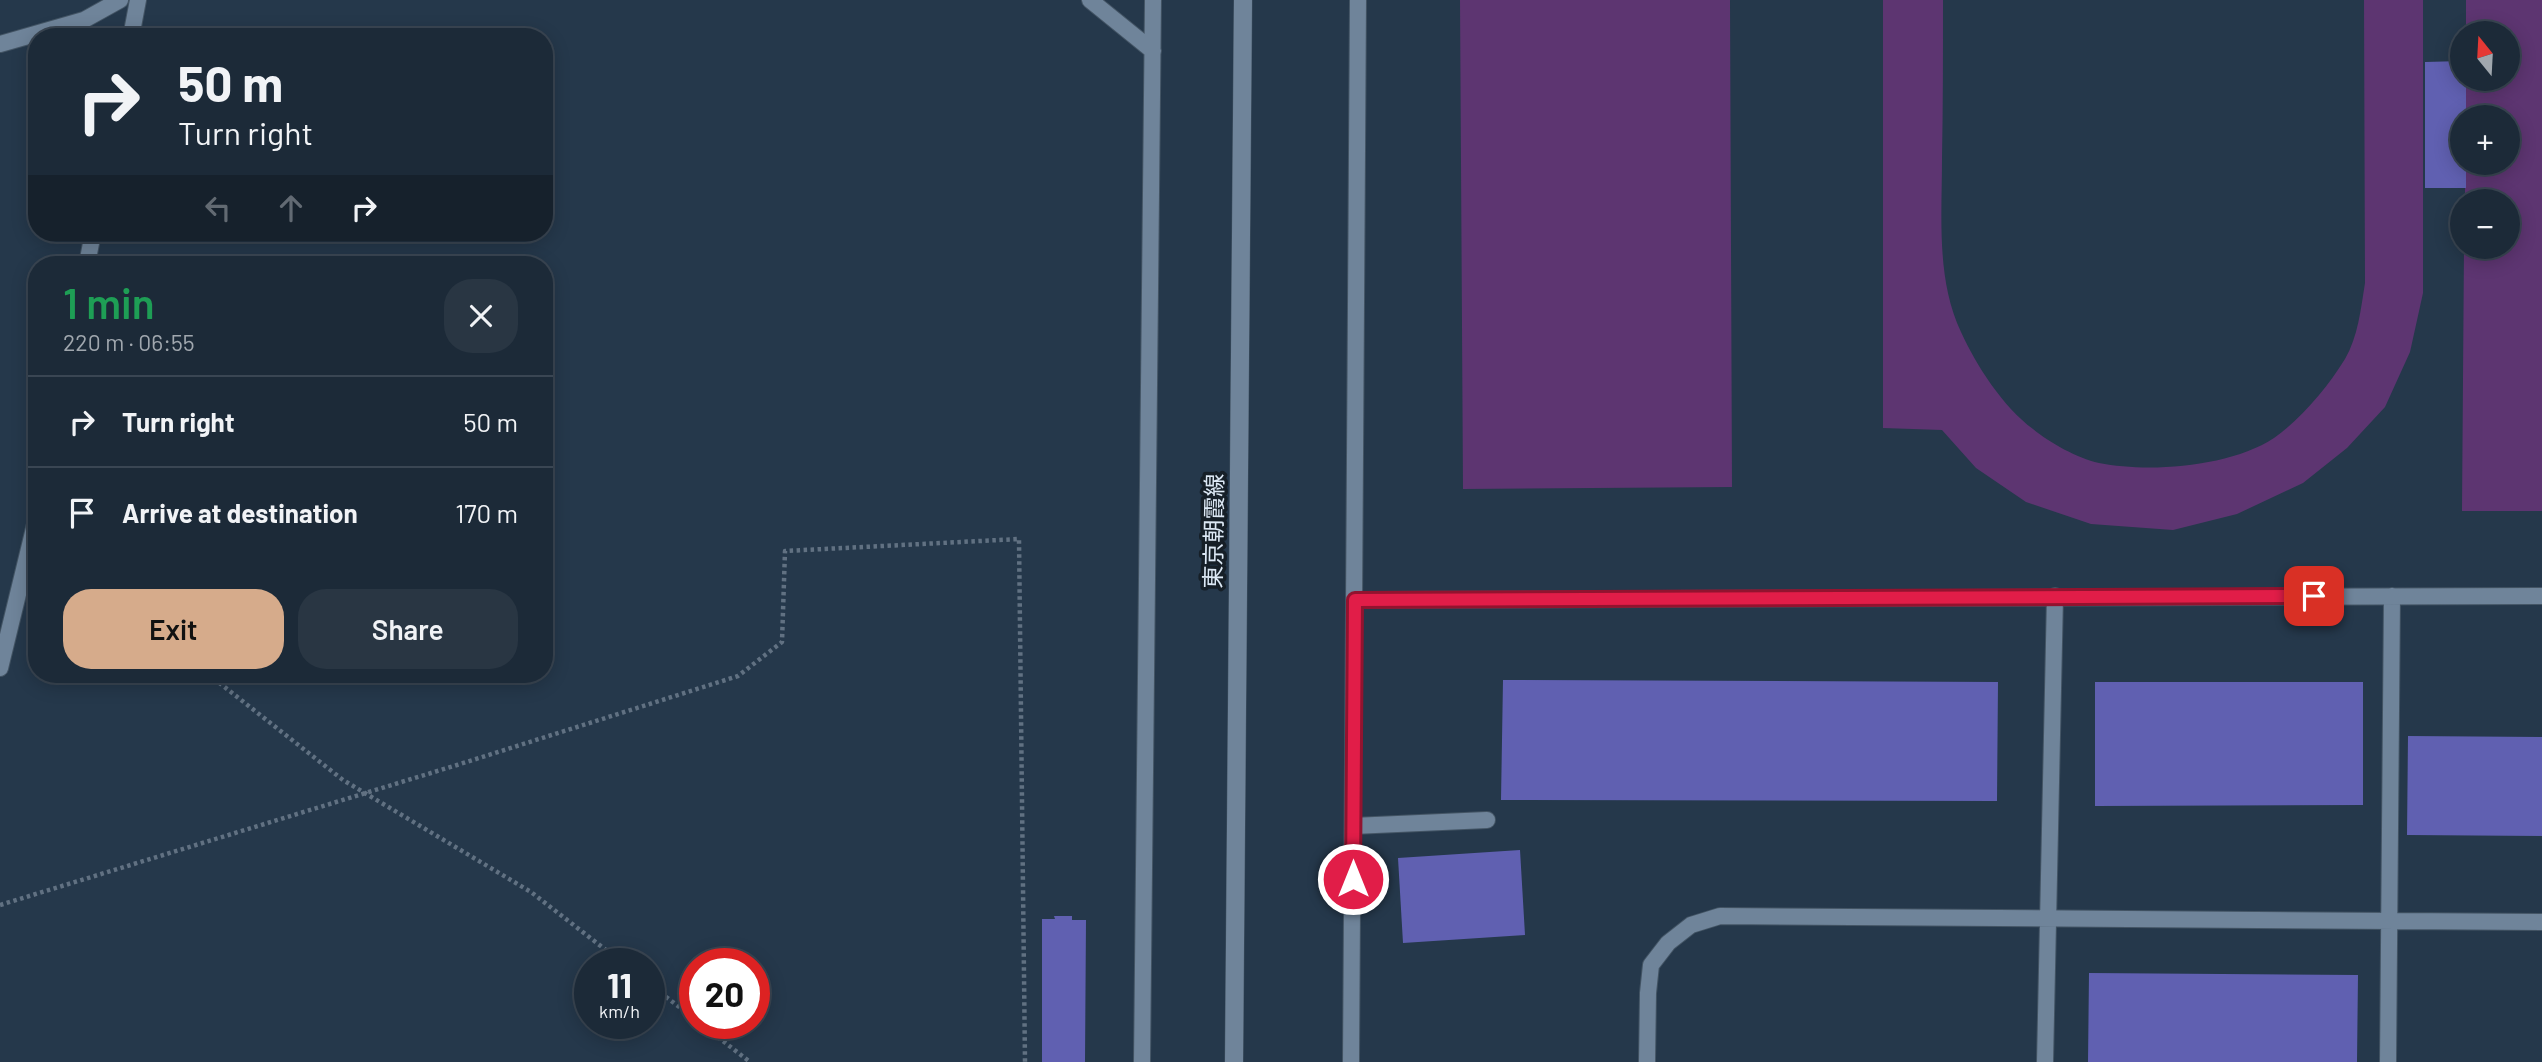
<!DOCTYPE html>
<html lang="en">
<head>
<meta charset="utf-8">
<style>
  :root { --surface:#1c2a38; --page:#293643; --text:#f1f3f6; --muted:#a0a7ae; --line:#3a4653; --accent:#d6ab8b }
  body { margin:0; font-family:Barlow,"Noto Sans JP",sans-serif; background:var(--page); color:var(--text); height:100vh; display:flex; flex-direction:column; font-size:26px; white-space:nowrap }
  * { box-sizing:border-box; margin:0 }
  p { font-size:23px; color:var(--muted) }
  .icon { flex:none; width:38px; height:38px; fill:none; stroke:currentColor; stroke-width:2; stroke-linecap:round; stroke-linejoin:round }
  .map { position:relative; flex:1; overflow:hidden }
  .drawer { position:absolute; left:28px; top:256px; width:525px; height:427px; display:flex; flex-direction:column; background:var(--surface); border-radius:28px; box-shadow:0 4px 18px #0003,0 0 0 2px var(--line) }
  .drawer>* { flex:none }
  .guide { position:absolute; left:28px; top:28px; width:525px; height:214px; border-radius:28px; box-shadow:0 4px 18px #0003,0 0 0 2px var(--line); background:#1c2a38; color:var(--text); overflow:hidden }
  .needle { width:46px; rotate:342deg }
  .tools { position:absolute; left:2450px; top:21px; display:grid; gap:14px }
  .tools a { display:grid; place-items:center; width:70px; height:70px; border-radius:50%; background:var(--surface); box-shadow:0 4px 18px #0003,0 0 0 2px var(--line); font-size:35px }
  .speed { position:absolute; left:574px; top:948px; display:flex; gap:14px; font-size:35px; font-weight:700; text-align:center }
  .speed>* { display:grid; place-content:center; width:91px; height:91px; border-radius:50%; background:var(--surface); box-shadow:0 4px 18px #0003,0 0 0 2px var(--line); line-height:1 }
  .speed small { font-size:18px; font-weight:400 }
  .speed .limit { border:10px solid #d22; background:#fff; color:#111 }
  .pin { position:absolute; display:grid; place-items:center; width:60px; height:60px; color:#fff; margin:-30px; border-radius:14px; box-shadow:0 4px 10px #0006 }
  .me { position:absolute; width:77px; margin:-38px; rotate:0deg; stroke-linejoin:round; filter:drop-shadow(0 0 5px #0008) }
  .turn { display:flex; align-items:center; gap:24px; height:147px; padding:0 35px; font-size:32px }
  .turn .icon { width:91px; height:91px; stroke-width:2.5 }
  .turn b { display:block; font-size:49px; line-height:60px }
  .lanes { display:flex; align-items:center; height:66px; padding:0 35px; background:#0003; justify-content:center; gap:35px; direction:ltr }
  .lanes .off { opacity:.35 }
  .round { display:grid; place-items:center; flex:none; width:74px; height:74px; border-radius:28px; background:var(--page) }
  .overview { display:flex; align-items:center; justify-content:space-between; height:119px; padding:0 35px }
  h1 { font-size:42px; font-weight:600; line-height:52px; color:#1e9e55 }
  .button { display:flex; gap:14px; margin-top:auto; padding:14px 35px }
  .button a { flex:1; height:80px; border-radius:28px; background:var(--accent); color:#111; font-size:28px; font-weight:600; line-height:80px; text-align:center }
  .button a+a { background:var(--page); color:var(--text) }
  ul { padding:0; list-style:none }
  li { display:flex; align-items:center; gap:21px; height:91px; padding:0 35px; border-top:2px solid var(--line) }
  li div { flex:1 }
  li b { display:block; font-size:26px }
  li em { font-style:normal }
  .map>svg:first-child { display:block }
  .grass { fill:#5d3571 }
  .building { fill:#6060b1 }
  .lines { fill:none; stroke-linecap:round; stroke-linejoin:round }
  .service-casing { stroke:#435464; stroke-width:18 }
  .secondary-casing { stroke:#435464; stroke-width:19 }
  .path { stroke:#617182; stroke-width:4.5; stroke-dasharray:3.5 3.5; stroke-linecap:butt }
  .service { stroke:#6f849a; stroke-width:16 }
  .secondary { stroke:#6f849a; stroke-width:18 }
  .route-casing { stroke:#92132f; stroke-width:18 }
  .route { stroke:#e11d48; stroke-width:12 }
  .labels { text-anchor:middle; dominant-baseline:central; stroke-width:7; stroke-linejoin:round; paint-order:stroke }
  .street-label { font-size:23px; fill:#dde9f5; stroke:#161f27 }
</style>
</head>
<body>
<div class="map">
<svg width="2542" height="1062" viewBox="0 0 2542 1062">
  <rect width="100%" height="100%" fill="#25384b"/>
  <path class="grass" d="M 1460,0 L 1730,0 L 1732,487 L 1463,489 Z
    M 1883,0 L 1943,0 C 1943,53 1943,106 1942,159 C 1942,216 1936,279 1961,332 C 1976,365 2003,407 2033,429 C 2050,443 2077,458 2099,463 C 2149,473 2230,467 2274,438 C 2301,419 2327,388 2345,359 C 2358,337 2361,308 2365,283 L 2364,0 L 2423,0 L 2423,293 L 2410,352 L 2385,407 L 2347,448 L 2303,483 L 2237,514 L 2173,530 L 2091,524 L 2026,502 L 1976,468 L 1942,430 L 1883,428 Z
    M 2466,0 L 2542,0 L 2542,511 L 2462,511 L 2464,247 L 2508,247 L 2508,201 L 2465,201 L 2465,163 L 2508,163 L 2508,117 L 2465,117 L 2466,79 L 2508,79 L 2508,33 L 2466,33 Z"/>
  <path class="building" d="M 2462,61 L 2462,79 L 2466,79 L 2466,117 L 2462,117 L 2462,163 L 2466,163 L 2466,188 L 2425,188 L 2425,62 Z
    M 1503,680 L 1998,682 L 1997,801 L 1501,800 Z
    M 2095,682 L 2363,682 L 2363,805 L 2095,806 Z
    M 2408,736 L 2542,737 L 2542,836 L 2407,835 Z
    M 1520,850 L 1525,935 L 1403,943 L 1398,858 Z
    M 1054,916 L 1072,916 L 1072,920 L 1086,920 L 1085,1062 L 1042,1062 L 1042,919 L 1055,919 Z
    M 2089,973 L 2358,975 L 2357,1062 L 2088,1062 Z"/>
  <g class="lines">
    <defs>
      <path id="service" d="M 1090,0 L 1153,51
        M 131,37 L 138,0
        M 0,44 L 84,20 L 120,0
        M 87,264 L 93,233
        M 1355,600 L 2542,596
        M 0,668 L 37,516
        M 1353,826 L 1487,820
        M 1142,1062 L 1153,0
        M 1351,1062 L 1358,0
        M 1647,1062 L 1648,993 L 1651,965 L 1668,943 L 1691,925 L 1720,916 L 2542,922
        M 2045,1062 L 2055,596
        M 2388,1062 L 2392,596"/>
      <path id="secondary" d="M 1234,1062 L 1243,0"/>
    </defs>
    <use href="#service" class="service-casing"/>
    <use href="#secondary" class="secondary-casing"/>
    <path class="path" d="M 208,674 L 343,780 L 531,892 L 624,964
      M 0,905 L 457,765 L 738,676 L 782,642 L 785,551 L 1019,539 L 1025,1062
      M 649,984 L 695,1019
      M 701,1024 L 750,1062"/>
    <use href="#service" class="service"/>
    <use href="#secondary" class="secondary"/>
  </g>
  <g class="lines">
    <defs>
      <path id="route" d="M 1353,879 L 1355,600 L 2314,596"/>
    </defs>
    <use href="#route" class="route-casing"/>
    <use href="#route" class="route"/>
  </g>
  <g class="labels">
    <g class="street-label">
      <text transform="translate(1213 531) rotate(-89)">東京朝霞線</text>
    </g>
  </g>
</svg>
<div class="tools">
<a><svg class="needle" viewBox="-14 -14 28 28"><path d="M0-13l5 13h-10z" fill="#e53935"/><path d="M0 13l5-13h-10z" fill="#a0a7ae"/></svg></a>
<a>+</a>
<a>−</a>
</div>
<div class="speed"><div>11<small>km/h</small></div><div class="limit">20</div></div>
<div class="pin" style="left:2314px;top:596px;background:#d93025"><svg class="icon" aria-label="arrive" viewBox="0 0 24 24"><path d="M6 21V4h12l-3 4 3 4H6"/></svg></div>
<svg class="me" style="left:1353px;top:879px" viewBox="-20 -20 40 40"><circle r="17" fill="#e11d48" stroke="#fff" stroke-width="3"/><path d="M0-11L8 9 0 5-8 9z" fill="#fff"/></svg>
<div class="guide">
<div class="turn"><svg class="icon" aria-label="right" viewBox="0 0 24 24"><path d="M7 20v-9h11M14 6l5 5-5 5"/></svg><div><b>50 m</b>Turn right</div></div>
<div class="lanes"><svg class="icon off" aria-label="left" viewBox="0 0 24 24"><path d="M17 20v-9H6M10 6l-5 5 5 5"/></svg><svg class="icon off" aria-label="ahead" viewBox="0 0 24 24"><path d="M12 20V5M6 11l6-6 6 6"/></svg><svg class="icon" aria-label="right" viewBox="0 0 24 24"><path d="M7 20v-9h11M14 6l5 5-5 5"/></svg></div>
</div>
<section class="drawer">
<div class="overview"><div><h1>1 min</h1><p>220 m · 06:55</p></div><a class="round"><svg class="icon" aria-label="close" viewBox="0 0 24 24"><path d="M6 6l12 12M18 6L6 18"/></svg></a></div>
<ul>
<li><svg class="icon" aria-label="right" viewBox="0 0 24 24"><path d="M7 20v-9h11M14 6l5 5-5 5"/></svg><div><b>Turn right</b></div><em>50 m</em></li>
<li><svg class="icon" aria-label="arrive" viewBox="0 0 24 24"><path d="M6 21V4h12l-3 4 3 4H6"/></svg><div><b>Arrive at destination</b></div><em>170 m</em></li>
</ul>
<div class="button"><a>Exit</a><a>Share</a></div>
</section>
</div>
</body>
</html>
